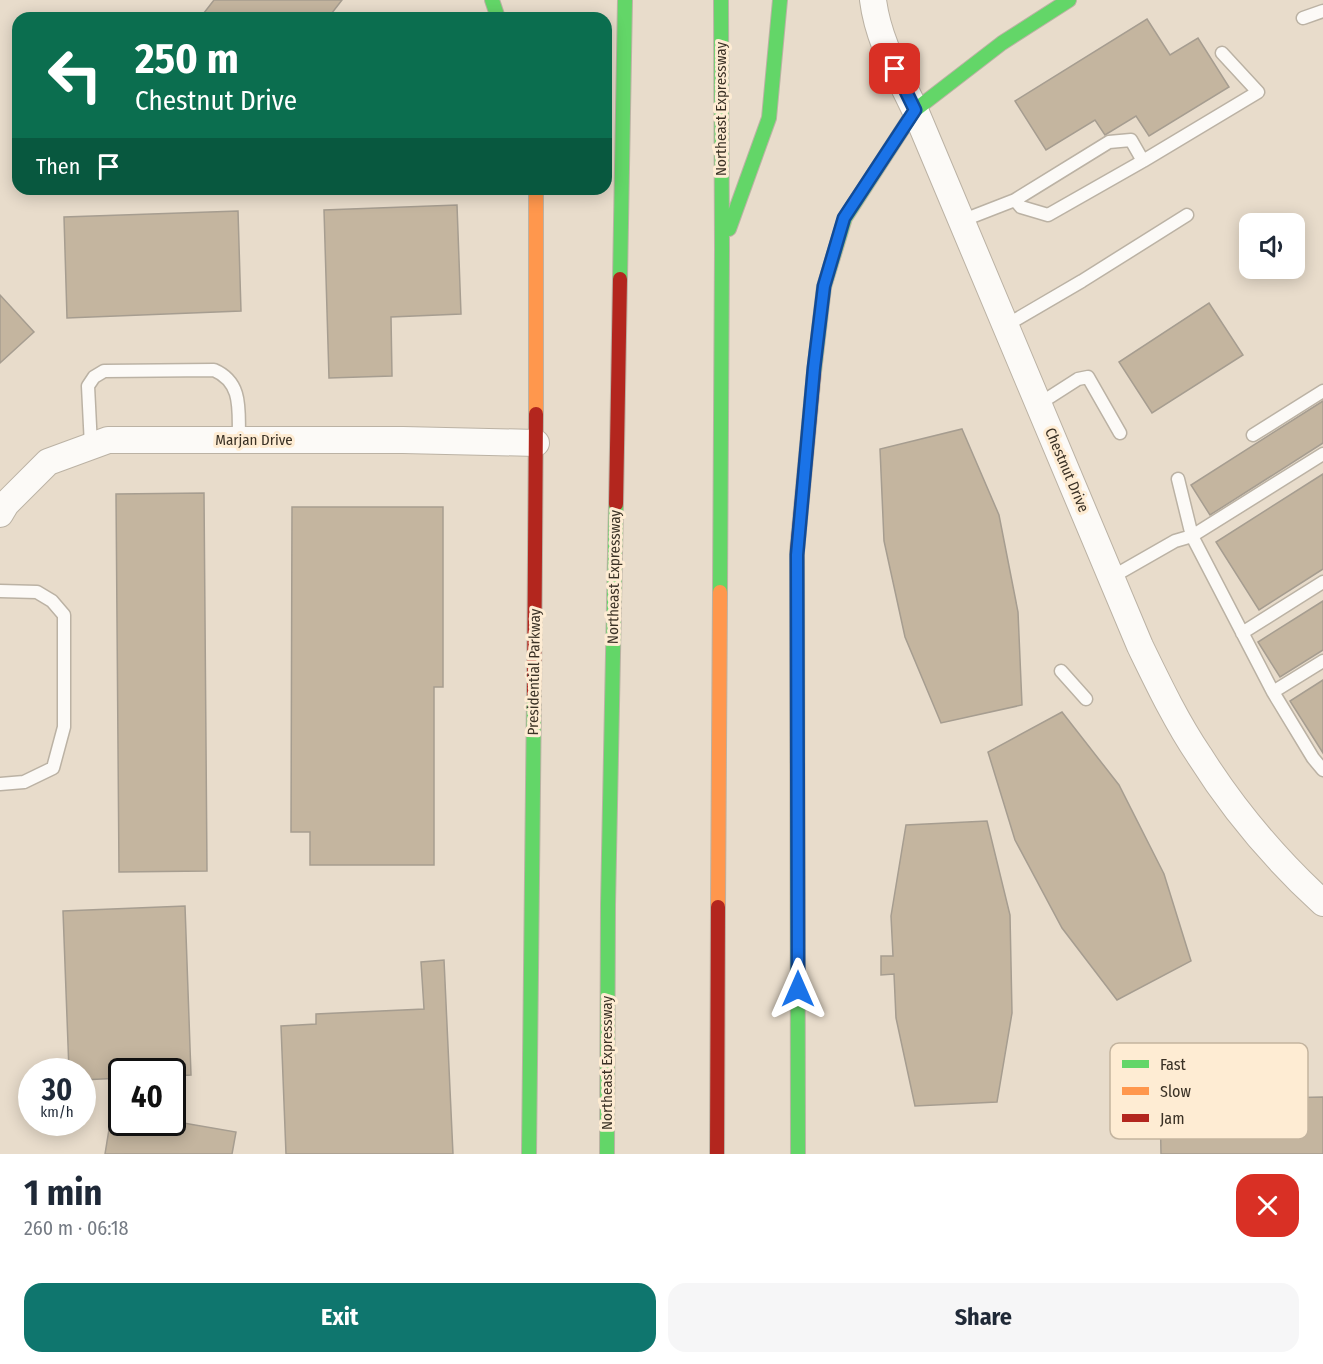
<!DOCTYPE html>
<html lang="en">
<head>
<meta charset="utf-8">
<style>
  :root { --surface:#fff; --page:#f6f6f7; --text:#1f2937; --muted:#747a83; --accent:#0f766e }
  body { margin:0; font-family:"Fira Sans Condensed",sans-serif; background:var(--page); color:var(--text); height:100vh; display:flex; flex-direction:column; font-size:22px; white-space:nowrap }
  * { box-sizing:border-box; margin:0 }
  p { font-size:20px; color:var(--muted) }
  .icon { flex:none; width:33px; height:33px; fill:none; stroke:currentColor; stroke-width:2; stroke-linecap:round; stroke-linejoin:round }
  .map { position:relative; height:1154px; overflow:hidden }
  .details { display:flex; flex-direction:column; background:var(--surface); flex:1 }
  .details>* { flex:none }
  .guide { position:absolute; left:12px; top:12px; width:600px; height:183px; border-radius:18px; box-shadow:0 3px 15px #0003; background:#0b6e4f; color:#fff; overflow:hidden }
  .tools { position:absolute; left:1239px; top:213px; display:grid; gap:12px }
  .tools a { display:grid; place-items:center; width:66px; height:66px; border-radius:12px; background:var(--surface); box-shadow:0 3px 15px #0003; font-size:30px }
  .speed { position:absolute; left:18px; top:1058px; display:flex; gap:12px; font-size:30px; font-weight:700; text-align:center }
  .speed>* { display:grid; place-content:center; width:78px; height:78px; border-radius:50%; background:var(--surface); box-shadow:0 3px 15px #0003; line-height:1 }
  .speed small { font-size:15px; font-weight:400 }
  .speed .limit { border:3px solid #111; border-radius:9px; background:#fff; color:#111 }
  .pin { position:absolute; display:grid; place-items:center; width:51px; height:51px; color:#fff; margin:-26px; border-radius:12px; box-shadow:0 3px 9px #0006 }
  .me { position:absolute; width:66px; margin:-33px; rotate:0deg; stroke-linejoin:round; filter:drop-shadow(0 0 4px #0008) }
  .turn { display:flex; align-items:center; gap:21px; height:126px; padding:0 24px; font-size:27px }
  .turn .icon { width:78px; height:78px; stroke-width:2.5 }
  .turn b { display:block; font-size:42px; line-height:51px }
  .then { display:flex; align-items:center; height:57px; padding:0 24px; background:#0003; gap:12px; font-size:22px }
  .round { display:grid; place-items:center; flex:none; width:63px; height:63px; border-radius:18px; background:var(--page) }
  .summary { display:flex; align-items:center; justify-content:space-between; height:102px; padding:0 24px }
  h1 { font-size:36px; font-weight:700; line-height:45px }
  .cta { display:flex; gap:12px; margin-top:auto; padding:12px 24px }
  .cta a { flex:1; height:69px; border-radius:18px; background:var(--accent); color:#fff; font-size:24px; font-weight:700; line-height:69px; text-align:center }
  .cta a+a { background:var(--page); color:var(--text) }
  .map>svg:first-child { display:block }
  .building { fill:#c4b59f; stroke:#a69d90; stroke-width:1.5 }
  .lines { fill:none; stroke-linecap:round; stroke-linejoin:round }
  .lane-casing { stroke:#bbb2a4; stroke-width:15 }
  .street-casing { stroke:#bbb2a4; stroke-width:28 }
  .fast-casing { stroke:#bbb2a4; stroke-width:16 }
  .slow-casing { stroke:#bbb2a4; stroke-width:16 }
  .jam-casing { stroke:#bbb2a4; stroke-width:16 }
  .lane { stroke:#fcfaf7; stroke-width:12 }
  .street { stroke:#fcfaf7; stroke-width:26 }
  .fast { stroke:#63d668; stroke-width:14 }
  .slow { stroke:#ff974d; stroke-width:14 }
  .jam { stroke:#b3261e; stroke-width:14 }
  .route-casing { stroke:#114b97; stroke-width:15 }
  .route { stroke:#1a73e8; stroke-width:10 }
  .labels { text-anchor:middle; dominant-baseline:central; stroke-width:6; stroke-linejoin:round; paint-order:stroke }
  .street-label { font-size:15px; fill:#3a3125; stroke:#feecd3 }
  .key { fill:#feecd3; stroke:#c3b49f; stroke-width:1.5 }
  .key-label { font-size:16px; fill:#3a3125 }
</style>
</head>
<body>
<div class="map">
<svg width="1323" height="1154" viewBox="0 0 1323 1154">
  <rect width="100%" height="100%" fill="#e8dccb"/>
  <path class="building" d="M 214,0 L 342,0 L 328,18 L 200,18 Z
    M 1147,19 L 1170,55 L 1198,38 L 1229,87 L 1149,136 L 1136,116 L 1105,135 L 1095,120 L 1046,150 L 1015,101 Z
    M 457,205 L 461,314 L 391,317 L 392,376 L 329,378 L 324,210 Z
    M 238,211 L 241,311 L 67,318 L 64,217 Z
    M 0,295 L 34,332 L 0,363 Z
    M 1209,303 L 1243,355 L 1152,413 L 1119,362 Z
    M 1323,401 L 1323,443 L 1210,515 L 1191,485 Z
    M 962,429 L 999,515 L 1018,612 L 1022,705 L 941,723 L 905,637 L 884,541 L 880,449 Z
    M 1323,474 L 1323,569 L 1259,610 L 1216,542 Z
    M 204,493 L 207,871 L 119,872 L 116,494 Z
    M 292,507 L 443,507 L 443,687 L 434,687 L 434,865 L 310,865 L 310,832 L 291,832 Z
    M 1323,601 L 1323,650 L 1280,677 L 1258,642 Z
    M 1323,680 L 1323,753 L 1290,701 Z
    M 1062,712 L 1119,785 L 1164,874 L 1191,961 L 1117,1000 L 1062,928 L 1015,840 L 988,752 Z
    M 987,821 L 1010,915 L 1012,1013 L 997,1102 L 915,1106 L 896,1018 L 894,974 L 881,975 L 881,956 L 893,956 L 891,916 L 906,825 Z
    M 185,906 L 191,1075 L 172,1076 L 172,1071 L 122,1071 L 122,1078 L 82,1080 L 82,1071 L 69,1071 L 63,911 Z
    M 444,960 L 453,1154 L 286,1154 L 281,1026 L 316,1024 L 316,1014 L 424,1009 L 421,962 Z
    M 1323,1097 L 1323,1154 L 1161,1154 L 1160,1101 Z
    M 112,1111 L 122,1113 L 122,1122 L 172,1121 L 236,1132 L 232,1154 L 105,1154 Z"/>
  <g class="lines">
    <defs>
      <path id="lane" d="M 1303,18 L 1323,11
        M 1015,200 L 1021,207 L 1048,215 L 1143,161 L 1258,92 L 1222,53
        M 961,221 L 1015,200 L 1109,142 L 1131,140 L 1143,161
        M 1005,326 L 1082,281 L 1187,215
        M 1039,404 L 1078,379 L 1088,377 L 1120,433
        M 1253,435 L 1323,391
        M 91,446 L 88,386 L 94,377 L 104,371 L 214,370 C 244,383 238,412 239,440
        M 1178,479 L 1192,536 L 1323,454
        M 1112,577 L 1175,541 L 1192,536 L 1273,692 L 1313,758 L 1323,770
        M 0,591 L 37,592 L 52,601 L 64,615 L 64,727 L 53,768 L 24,782 L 0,784
        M 1242,633 L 1323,582
        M 1061,671 L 1086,699
        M 1273,692 L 1323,661"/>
      <path id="street" d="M 873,0 C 878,40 898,74 915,110 L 1140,646 C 1158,683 1176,721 1199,755 C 1233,809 1276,860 1323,903
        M 0,514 L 6,504 L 48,462 L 108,440 L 403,440 L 536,443"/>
      <path id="fast" d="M 492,0 L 498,18
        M 729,229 L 769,118 L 780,0
        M 620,279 L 625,0
        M 814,372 L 824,287 L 845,218 L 915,110 L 1002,43 L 1069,0
        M 797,552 L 798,1154
        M 720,592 L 722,250 L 721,0
        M 529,1154 L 534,694
        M 607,1154 L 608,905 L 616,504"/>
      <path id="slow" d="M 536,189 L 536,414
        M 718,907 L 720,592"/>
      <path id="jam" d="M 616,504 L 620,279
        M 797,552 L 814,372
        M 534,694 L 536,414
        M 717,1154 L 718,907"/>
    </defs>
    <use href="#lane" class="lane-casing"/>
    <use href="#street" class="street-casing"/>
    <use href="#fast" class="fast-casing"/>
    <use href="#slow" class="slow-casing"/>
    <use href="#jam" class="jam-casing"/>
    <use href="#lane" class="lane"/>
    <use href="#street" class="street"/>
    <use href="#fast" class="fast"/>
    <use href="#slow" class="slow"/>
    <use href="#jam" class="jam"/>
  </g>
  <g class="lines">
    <defs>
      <path id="route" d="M 798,989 L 797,555 L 814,368 L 824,286 L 844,218 L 915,110 L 895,69"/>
    </defs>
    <use href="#route" class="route-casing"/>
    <use href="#route" class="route"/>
  </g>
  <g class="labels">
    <g class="street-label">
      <text transform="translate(721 109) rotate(-90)">Northeast Expressway</text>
      <text x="254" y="440">Marjan Drive</text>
      <text transform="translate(1067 470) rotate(67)">Chestnut Drive</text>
      <text transform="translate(614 577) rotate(-89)">Northeast Expressway</text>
      <text transform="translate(534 672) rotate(-89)">Presidential Parkway</text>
      <text transform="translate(607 1063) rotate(-90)">Northeast Expressway</text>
    </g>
  </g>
  <rect x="1110" y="1043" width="198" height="96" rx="9" class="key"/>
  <rect x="1122" y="1060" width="27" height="8" fill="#63d668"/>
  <rect x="1122" y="1087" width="27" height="8" fill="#ff974d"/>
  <rect x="1122" y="1114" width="27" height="8" fill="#b3261e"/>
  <g class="key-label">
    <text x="1160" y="1070">Fast</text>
    <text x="1160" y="1097">Slow</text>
    <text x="1160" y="1124">Jam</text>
  </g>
</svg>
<div class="tools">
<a><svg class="icon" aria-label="sound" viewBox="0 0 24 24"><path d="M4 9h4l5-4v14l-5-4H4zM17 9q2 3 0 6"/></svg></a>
</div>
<div class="speed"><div>30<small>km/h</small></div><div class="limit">40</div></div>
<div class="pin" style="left:895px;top:69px;background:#d93025"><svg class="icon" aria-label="arrive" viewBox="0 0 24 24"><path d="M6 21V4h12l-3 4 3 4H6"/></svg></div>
<svg class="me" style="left:798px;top:989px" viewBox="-20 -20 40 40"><path d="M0-17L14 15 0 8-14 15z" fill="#1a73e8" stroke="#fff" stroke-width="4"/></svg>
<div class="guide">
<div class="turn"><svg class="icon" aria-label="left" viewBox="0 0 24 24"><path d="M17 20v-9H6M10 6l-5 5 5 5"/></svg><div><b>250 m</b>Chestnut Drive</div></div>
<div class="then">Then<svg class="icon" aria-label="arrive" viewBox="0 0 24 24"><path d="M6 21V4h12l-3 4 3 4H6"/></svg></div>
</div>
</div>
<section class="details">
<div class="summary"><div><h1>1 min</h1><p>260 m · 06:18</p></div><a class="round" style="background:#d93025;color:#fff"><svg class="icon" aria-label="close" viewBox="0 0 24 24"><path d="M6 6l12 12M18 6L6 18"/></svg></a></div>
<div class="cta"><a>Exit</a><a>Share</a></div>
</section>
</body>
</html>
